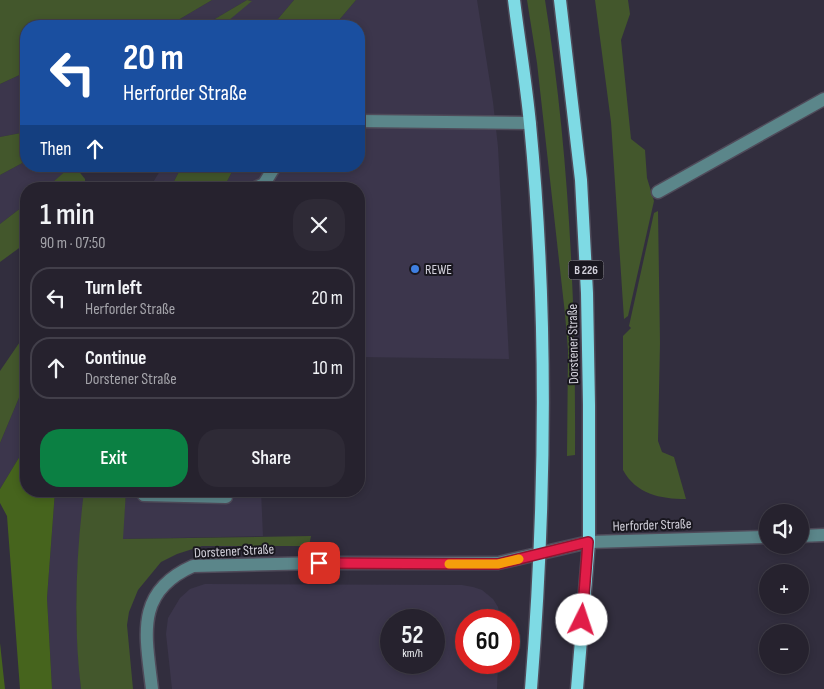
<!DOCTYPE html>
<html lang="en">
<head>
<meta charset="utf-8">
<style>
  :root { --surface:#26222e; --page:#2e2a36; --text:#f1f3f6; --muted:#a4a4aa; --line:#423f4a; --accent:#0b8043 }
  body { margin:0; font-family:"Sofia Sans Condensed",sans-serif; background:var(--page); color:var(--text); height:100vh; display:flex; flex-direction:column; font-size:19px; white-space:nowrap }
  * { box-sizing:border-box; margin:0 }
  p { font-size:16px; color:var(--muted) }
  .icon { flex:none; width:28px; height:28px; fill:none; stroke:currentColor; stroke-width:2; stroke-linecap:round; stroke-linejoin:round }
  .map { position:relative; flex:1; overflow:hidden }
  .panel { position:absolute; left:20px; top:182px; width:345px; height:315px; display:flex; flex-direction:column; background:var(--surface); border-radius:20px; box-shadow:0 2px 8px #0003,0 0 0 1px var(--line) }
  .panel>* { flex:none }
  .top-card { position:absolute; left:20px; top:20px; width:345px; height:152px; border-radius:20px; box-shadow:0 2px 8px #0003,0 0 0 1px var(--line); background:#1a4fa0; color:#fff; overflow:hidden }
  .controls { position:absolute; left:759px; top:504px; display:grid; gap:10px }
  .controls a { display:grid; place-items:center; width:50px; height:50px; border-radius:50%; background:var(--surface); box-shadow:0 2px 8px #0003,0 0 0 1px var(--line); font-size:25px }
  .speed { position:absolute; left:380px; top:609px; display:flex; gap:10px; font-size:25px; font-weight:700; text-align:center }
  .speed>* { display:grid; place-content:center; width:65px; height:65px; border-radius:50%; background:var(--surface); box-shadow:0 2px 8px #0003,0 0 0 1px var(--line); line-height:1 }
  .speed small { font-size:12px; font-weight:400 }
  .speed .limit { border:8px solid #d22; background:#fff; color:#111 }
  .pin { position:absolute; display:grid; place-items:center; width:42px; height:42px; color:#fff; margin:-21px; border-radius:10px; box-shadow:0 2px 8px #0006 }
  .me { position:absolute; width:55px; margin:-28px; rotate:4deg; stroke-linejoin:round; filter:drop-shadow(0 0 4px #0008) }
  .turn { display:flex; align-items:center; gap:18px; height:105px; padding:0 20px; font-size:22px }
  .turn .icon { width:65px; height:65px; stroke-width:2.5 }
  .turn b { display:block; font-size:35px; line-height:42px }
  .then { display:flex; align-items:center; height:48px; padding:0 20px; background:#0003; gap:10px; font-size:19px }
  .round { display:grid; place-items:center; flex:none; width:52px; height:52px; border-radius:20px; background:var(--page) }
  .summary { display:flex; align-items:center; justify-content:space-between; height:85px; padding:0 20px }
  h1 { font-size:30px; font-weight:600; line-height:38px }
  .primary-button { display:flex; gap:10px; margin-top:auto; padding:10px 20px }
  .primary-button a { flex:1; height:58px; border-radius:20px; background:var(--accent); color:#fff; font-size:20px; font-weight:600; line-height:58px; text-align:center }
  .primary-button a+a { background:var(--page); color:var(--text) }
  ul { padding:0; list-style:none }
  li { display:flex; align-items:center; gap:15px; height:62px; margin:0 10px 8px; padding:0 10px; border:2px solid var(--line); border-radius:20px }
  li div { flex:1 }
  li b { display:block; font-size:19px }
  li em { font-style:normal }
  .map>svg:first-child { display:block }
  .built { fill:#3c364c; fill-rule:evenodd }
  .green { fill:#43572c }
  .forest { fill:#46641d }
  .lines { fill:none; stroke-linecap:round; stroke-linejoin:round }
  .minor-casing { stroke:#4f4b5a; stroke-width:15 }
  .major-casing { stroke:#4f4b5a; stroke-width:15 }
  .minor { stroke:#5b868a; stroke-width:12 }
  .major { stroke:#7edae4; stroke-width:12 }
  .route-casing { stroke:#92132f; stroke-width:12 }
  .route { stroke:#e11d48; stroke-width:9 }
  .slow { stroke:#f59e0b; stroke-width:9 }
  .shop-dot { fill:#3f7fe0; stroke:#19171f; stroke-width:2 }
  .labels { text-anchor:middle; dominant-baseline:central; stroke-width:4; stroke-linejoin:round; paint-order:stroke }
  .shield { fill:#19171f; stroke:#9b99a3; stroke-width:1 }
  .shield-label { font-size:12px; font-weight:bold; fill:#d3d1db }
  .poi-label { font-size:14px; fill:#d3d1db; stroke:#19171f; text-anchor:start }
  .street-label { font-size:14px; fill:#d3d1db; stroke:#19171f }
</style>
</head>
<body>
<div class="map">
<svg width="824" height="689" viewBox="0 0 824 689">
  <rect width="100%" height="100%" fill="#322e3e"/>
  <path class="built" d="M 212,0 L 247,0 L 203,26 L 168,26 Z
    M 251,0 L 294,0 L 272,26 L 222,26 Z
    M 356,0 L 477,0 L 493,102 L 498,147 L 509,359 L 359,357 L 359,189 L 223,189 L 235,166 L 359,166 L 359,26 L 334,26 Z
    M 26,72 L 26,132 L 0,137 L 0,84 Z
    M 26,161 L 26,166 L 72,166 L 45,189 L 26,189 L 26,204 L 0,224 L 0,175 Z
    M 163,166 L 182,166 L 170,189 L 149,189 Z
    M 26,381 L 26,446 L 0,489 L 0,443 Z
    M 55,491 L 84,491 L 77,576 L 76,622 L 81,689 L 52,689 L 47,598 Z
    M 126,491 L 261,491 L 263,536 L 122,539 Z
    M 205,584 L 462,585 L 473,587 L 482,590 L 493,599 L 498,607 L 501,620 L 466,620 L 466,662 L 498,663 L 497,689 L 172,689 L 166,634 L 168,618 L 180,598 L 190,589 ZM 391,620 L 434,620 L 434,662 L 391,662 Z"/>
  <path class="green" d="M 0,0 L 212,0 L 168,26 L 26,26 L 26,72 L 0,84 Z
    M 247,0 L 252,1 L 222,26 L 203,26 Z
    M 294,0 L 356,0 L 334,26 L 272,26 Z
    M 527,0 L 545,0 C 569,150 576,303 575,455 L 567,456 L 568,350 L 565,314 L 537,63 Z
    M 595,0 L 628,0 L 630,14 L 621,40 L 631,139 L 645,150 L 647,178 L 654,201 L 628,316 L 624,319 L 611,122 Z
    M 26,132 L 26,161 L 0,175 L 0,137 Z
    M 182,166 L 235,166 L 223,189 L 170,189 Z
    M 69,168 L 77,169 L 85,179 L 85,189 L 45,189 Z
    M 26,204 L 26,243 L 0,262 L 0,224 Z
    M 658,211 L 660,343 L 658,441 L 662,452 L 674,457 L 686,499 C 660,499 636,494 623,470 L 623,336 L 631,328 L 629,326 L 654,213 Z
    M 26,333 L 26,381 L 0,443 L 0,371 Z
    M 84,491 L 126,491 L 123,539 L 311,536 L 309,546 L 202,546 L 177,554 L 161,562 L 138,590 L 129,612 L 127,625 L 133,689 L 81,689 C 73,623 76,557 84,491 Z"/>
  <path class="forest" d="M 26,446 L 26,491 L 55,491 L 47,598 L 52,689 L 20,689 L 7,516 L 0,503 L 0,489 Z
    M 0,643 L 5,689 L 0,689 Z"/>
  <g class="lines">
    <defs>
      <path id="minor" d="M 359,121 L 530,123
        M 253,189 L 264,184 L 275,166
        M 658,192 L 824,99
        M 143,491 L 144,495 L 226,497
        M 800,536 L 824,535
        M 152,689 C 146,636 134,592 193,566 L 319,563 L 498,563 L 589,542 L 768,537"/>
      <path id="major" d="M 514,0 C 519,41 526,82 530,124 C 548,311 546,501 531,689
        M 560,0 L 581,180 L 587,293 L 589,405 L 589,542 L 577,689"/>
    </defs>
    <use href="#minor" class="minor-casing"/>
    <use href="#major" class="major-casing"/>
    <use href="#minor" class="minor"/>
    <use href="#major" class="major"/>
  </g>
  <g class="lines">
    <defs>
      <path id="route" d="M 319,563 L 498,564 L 588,542 L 582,620"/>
    </defs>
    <use href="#route" class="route-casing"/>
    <use href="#route" class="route"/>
    <path class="slow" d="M 449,564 L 498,564 L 519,559"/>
  </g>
  <circle class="shop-dot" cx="415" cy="269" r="5"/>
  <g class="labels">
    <rect class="shield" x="568.5" y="260.5" width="35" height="19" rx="4"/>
    <g class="shield-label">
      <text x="586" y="270">B 226</text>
    </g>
    <g class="poi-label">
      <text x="425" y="269">REWE</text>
    </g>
    <g class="street-label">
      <text transform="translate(573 344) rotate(-91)">Dorstener Straße</text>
      <text transform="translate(652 525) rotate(-2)">Herforder Straße</text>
      <text transform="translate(234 551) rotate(-3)">Dorstener Straße</text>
    </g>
  </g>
</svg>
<div class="controls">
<a><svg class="icon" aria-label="sound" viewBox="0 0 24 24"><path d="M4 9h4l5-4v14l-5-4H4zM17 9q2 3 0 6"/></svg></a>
<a>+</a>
<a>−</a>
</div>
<div class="speed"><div>52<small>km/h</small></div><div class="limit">60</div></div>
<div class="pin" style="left:319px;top:563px;background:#d93025"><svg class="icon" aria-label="arrive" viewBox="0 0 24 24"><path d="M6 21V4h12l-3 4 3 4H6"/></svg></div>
<svg class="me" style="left:582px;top:620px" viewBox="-20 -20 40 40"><circle r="19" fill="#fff"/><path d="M0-13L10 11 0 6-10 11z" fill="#e11d48"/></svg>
<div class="top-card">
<div class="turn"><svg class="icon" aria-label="left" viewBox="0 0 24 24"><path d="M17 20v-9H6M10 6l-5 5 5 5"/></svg><div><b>20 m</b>Herforder Straße</div></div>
<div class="then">Then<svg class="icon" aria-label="ahead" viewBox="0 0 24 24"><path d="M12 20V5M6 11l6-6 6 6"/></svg></div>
</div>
<section class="panel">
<div class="summary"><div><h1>1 min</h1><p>90 m · 07:50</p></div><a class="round"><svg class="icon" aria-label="close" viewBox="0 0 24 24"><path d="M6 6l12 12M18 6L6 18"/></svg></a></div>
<ul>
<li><svg class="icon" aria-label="left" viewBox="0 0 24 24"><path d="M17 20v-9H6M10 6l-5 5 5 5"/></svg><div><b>Turn left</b><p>Herforder Straße</p></div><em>20 m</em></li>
<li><svg class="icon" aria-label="ahead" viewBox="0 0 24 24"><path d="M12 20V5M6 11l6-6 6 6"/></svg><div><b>Continue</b><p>Dorstener Straße</p></div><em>10 m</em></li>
</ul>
<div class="primary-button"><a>Exit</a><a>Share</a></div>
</section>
</div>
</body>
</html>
